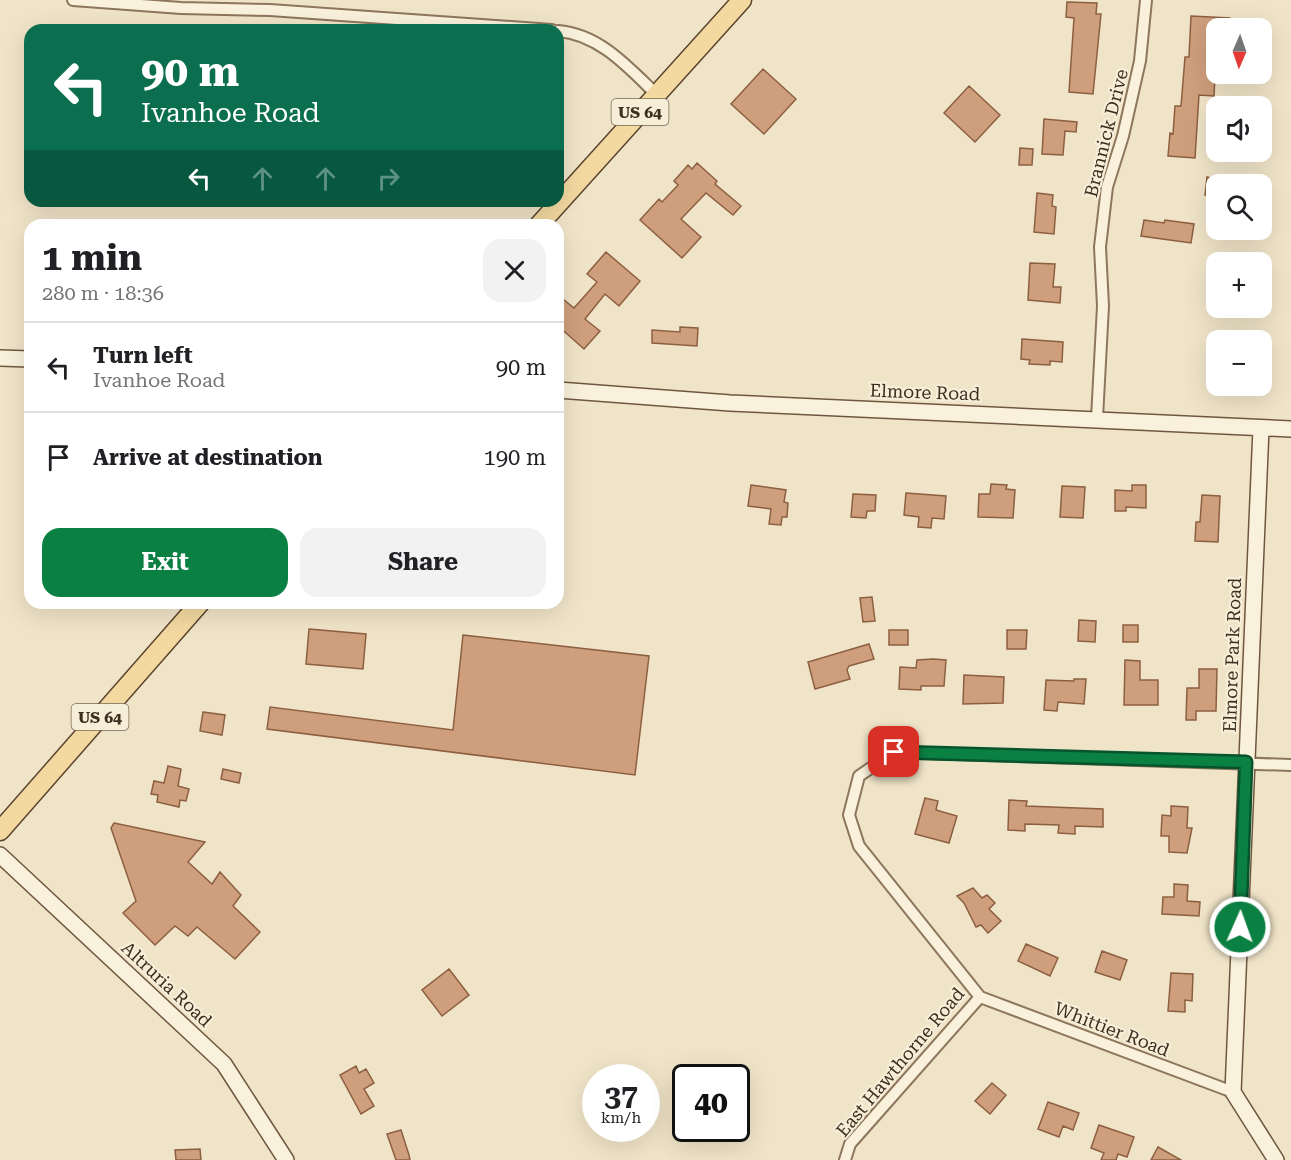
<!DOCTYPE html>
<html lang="en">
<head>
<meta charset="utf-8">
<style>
  :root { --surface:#fff; --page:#f2f2f2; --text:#202124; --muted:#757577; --line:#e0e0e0; --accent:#0b8043 }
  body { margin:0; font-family:"Roboto Serif",serif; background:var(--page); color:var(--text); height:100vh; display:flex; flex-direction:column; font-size:22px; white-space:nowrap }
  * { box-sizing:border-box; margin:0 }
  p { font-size:20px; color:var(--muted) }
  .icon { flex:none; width:33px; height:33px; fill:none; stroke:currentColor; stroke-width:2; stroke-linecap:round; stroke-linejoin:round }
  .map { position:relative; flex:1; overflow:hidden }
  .side { position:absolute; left:24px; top:219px; width:540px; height:390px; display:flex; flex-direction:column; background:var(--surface); border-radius:18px; box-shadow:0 6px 24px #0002 }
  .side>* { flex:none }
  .hud { position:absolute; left:24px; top:24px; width:540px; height:183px; border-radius:18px; box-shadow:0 6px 24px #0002; background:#0b6e4f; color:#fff; overflow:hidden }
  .needle { width:39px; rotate:182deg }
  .buttons { position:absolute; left:1206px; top:18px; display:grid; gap:12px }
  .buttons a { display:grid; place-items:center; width:66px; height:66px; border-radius:12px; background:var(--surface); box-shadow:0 6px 24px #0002; font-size:30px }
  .speed { position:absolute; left:582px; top:1064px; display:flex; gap:12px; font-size:30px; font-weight:700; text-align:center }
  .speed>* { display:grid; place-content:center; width:78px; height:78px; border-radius:50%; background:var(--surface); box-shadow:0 6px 24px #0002; line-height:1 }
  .speed small { font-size:15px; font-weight:400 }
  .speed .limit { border:3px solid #111; border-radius:9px; background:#fff; color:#111 }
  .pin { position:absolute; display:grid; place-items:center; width:51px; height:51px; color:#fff; margin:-26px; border-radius:12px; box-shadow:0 3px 9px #0006 }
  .me { position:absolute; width:66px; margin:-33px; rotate:2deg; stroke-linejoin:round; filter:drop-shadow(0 0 4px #0008) }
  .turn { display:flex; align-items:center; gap:21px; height:126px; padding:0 18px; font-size:27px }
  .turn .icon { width:78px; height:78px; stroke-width:2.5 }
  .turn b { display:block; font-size:42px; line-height:51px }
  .lanes { display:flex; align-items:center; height:57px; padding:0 18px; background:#0003; justify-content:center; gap:30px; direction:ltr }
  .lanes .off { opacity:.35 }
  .round { display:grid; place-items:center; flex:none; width:63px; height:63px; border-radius:18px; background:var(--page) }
  .overview { display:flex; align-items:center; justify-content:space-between; height:102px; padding:0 18px }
  h1 { font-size:36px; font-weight:700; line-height:45px }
  .primary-button { display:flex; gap:12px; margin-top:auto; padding:12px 18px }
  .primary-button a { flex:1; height:69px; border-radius:18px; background:var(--accent); color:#fff; font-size:24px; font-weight:700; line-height:69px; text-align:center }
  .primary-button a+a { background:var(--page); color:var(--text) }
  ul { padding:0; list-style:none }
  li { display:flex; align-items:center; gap:18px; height:90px; padding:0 18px; border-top:2px solid var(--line) }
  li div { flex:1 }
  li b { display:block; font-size:22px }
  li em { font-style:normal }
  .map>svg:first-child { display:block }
  .building { fill:#cf9f7d; stroke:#8d5f41; stroke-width:1.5 }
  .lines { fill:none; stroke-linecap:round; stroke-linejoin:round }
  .street-casing { stroke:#8d765c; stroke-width:14 }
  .secondary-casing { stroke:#6f573f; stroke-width:18 }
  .primary-casing { stroke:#5b4430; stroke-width:21 }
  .street { stroke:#faf1dc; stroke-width:10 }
  .secondary { stroke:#faf1dc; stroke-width:15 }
  .primary { stroke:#f3d9a0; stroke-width:18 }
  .route-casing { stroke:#07532c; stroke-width:15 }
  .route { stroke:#0b8043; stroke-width:10 }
  .labels { text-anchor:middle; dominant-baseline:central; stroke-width:4.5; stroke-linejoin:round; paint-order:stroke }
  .shield { fill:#f7eed8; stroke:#756857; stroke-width:1.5 }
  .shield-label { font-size:16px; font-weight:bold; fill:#3d2e20 }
  .street-label { font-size:18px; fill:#3d2e20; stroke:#f7eed8 }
</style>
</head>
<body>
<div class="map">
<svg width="1291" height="1160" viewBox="0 0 1291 1160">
  <rect width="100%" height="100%" fill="#f0e4c8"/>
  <path class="building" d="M 1067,2 L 1097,3 L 1096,14 L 1101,14 L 1093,94 L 1069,92 L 1074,18 L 1066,17 Z
    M 1191,16 L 1230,18 L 1230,28 L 1216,28 L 1216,37 L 1211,36 L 1209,68 L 1213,68 L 1213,76 L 1215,76 L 1214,96 L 1199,95 L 1195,158 L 1168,156 L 1170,133 L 1173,134 L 1175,106 L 1181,106 L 1185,57 L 1189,57 Z
    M 763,69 L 796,99 L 764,134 L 731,104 Z
    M 969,86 L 1000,115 L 975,142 L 944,113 Z
    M 1044,119 L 1077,122 L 1076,132 L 1065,131 L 1063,155 L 1042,154 Z
    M 1020,148 L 1033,149 L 1032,165 L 1019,165 Z
    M 697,163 L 717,181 L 715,184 L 741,206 L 733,215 L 706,193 L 681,219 L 701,237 L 682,258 L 640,220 L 659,199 L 662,202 L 678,185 L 674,181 L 688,165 L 692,169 Z
    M 1207,177 L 1216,179 L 1216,196 L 1205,195 Z
    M 1037,193 L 1053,195 L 1052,206 L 1056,207 L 1054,234 L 1034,232 Z
    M 1144,220 L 1164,223 L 1165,220 L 1194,224 L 1191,243 L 1141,236 Z
    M 606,252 L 640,281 L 619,306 L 605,294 L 585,319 L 600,331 L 584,349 L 558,326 L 558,295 L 574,308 L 597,282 L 587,274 Z
    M 1030,263 L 1055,264 L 1053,287 L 1061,287 L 1060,303 L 1028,300 Z
    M 680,327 L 698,328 L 697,346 L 652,343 L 652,330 L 680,332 Z
    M 1022,339 L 1063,342 L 1062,362 L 1050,361 L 1050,365 L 1029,364 L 1030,360 L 1021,359 Z
    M 991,484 L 1007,485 L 1006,489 L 1015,490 L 1013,518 L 978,517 L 979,494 L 990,494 Z
    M 751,485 L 786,490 L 784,502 L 788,503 L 787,517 L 782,517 L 781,525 L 769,524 L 771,509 L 748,506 Z
    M 1132,485 L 1146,485 L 1146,508 L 1126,507 L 1126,511 L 1115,511 L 1115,490 L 1132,491 Z
    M 1062,486 L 1085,487 L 1083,518 L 1060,517 Z
    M 906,493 L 946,496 L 944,519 L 932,518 L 931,528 L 918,527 L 919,517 L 904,515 Z
    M 853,494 L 876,495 L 875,511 L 867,511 L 866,518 L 851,517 Z
    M 1202,495 L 1220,496 L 1218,542 L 1195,541 L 1196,522 L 1200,522 Z
    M 872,597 L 875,621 L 863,622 L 860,598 Z
    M 1079,620 L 1096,621 L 1095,642 L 1078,641 Z
    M 1123,625 L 1138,625 L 1138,642 L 1123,642 Z
    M 309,629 L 366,634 L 363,669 L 306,664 Z
    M 889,630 L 908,630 L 908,645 L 889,645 Z
    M 1007,630 L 1027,630 L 1026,649 L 1007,649 Z
    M 463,635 L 649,656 L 635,775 L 267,729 L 270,707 L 453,730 Z
    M 869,644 L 874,659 L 849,666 L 847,670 L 850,679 L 815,689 L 808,662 Z
    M 933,659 L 946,660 L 944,686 L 921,686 L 921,690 L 899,689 L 900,667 L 916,668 L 917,660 Z
    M 1125,660 L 1140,661 L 1140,680 L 1158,680 L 1158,705 L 1124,705 Z
    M 1199,669 L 1217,669 L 1216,711 L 1196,711 L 1196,720 L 1186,720 L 1187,688 L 1199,688 Z
    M 964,675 L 1004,677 L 1003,703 L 963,704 Z
    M 1074,679 L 1086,679 L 1084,704 L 1058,702 L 1057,711 L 1044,710 L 1046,680 L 1074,681 Z
    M 203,712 L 225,715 L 222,735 L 200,731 Z
    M 168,766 L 181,769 L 178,786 L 189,789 L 186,801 L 180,800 L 179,807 L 157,802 L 158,795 L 151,794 L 154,781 L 164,783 Z
    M 223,769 L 241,773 L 239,783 L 221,779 Z
    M 925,798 L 938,801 L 936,810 L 957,816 L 949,843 L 915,834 Z
    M 1009,800 L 1027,801 L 1026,806 L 1103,809 L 1103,827 L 1075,826 L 1075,834 L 1058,833 L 1059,825 L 1025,824 L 1025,831 L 1008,830 Z
    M 1171,806 L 1188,807 L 1187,828 L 1192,828 L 1187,853 L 1169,852 L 1169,836 L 1161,836 L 1162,815 L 1171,816 Z
    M 114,823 L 205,842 L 188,862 L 212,884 L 220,872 L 241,895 L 233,906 L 260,932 L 235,959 L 197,927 L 188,936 L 175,926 L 155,945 L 123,913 L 136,901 L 111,828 Z
    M 1174,884 L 1188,885 L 1187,901 L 1200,902 L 1199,916 L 1162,914 L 1163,897 L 1174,897 Z
    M 973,888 L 982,898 L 987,895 L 995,903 L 989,909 L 1001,921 L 988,933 L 981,925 L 976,927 L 964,903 L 957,896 Z
    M 1026,944 L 1058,958 L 1050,976 L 1018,961 Z
    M 1102,951 L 1127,960 L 1120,980 L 1095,972 Z
    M 449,969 L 469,995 L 442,1016 L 422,990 Z
    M 1171,973 L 1193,974 L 1192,1001 L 1185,1000 L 1185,1012 L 1168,1011 Z
    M 356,1066 L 359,1073 L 366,1069 L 374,1083 L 364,1089 L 374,1106 L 361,1114 L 340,1075 Z
    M 992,1083 L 1006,1095 L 990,1114 L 975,1101 Z
    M 1048,1102 L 1079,1113 L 1073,1130 L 1063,1126 L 1059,1137 L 1038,1129 Z
    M 1099,1125 L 1134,1137 L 1127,1157 L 1118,1154 L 1116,1160 L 1101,1160 L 1104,1153 L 1091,1148 Z
    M 401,1130 L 409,1155 L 410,1160 L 396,1160 L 387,1134 Z
    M 1158,1147 L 1181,1160 L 1151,1160 Z
    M 200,1149 L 201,1160 L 176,1160 L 175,1150 Z"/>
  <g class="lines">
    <defs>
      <path id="street" d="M 73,0 L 181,8 L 270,10 L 552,30
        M 558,31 C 599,34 628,67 656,94
        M 1097,418 L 1103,306 L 1100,247 L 1107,187 L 1123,136 L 1140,61 L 1146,0
        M 980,997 L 859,846 L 849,815 L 859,776 L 894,752 L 1291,765
        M 980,997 L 1233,1092
        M 845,1160 L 850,1144 L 980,997"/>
      <path id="secondary" d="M 0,358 L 30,359
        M 558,390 L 730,403 L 1291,429
        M 1261,428 L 1233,1092 L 1276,1160
        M 0,855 L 224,1064 L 286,1160"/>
      <path id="primary" d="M 539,225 L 742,0
        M 0,831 L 200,603"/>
    </defs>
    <use href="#street" class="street-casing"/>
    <use href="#secondary" class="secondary-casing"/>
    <use href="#primary" class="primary-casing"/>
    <use href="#street" class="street"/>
    <use href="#secondary" class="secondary"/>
    <use href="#primary" class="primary"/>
  </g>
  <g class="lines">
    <defs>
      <path id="route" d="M 894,752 L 1246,762 L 1240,927"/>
    </defs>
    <use href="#route" class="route-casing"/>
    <use href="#route" class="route"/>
  </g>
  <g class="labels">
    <g class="shield">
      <rect x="611.5" y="99" width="57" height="26" rx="4.5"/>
      <rect x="71.5" y="704" width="57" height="26" rx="4.5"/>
    </g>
    <g class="shield-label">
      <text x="640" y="112">US 64</text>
      <text x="100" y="717">US 64</text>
    </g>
    <g class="street-label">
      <text transform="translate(1106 133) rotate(-76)">Brannick Drive</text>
      <text transform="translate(925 392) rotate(2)">Elmore Road</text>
      <text transform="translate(1232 655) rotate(-88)">Elmore Park Road</text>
      <text transform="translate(167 984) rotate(43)">Altruria Road</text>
      <text transform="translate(1112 1029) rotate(21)">Whittier Road</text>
      <text transform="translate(900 1062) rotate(-50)">East Hawthorne Road</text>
    </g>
  </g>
</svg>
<div class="buttons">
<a><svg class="needle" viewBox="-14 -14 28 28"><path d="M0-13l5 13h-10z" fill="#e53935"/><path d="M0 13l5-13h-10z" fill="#757577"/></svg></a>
<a><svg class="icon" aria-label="sound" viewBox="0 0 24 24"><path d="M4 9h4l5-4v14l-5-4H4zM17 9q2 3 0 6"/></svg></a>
<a><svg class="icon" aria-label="search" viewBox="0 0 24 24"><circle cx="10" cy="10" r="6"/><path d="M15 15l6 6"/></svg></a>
<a>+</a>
<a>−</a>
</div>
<div class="speed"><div>37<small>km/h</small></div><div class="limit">40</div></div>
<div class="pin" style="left:894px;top:752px;background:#d93025"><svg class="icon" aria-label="arrive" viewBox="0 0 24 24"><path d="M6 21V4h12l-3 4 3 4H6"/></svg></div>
<svg class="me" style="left:1240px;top:927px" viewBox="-20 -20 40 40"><circle r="17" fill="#0b8043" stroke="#fff" stroke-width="3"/><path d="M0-11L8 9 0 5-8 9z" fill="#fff"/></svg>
<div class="hud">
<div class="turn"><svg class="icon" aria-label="left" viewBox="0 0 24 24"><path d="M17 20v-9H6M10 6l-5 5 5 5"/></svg><div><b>90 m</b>Ivanhoe Road</div></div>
<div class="lanes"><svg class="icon" aria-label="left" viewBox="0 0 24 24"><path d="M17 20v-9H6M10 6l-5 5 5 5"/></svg><svg class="icon off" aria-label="ahead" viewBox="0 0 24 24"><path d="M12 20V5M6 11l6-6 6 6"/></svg><svg class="icon off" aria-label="ahead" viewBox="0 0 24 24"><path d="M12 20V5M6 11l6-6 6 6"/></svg><svg class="icon off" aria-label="right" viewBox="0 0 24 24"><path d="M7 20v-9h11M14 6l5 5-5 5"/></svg></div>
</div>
<section class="side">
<div class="overview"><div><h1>1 min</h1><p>280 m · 18:36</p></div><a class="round"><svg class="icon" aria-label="close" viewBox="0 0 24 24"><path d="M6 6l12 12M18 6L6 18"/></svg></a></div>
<ul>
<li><svg class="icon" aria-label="left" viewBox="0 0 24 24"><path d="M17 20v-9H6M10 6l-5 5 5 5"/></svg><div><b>Turn left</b><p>Ivanhoe Road</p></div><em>90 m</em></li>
<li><svg class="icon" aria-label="arrive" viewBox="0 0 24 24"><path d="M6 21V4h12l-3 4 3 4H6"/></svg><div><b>Arrive at destination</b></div><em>190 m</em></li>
</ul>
<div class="primary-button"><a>Exit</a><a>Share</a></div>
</section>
</div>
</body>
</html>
